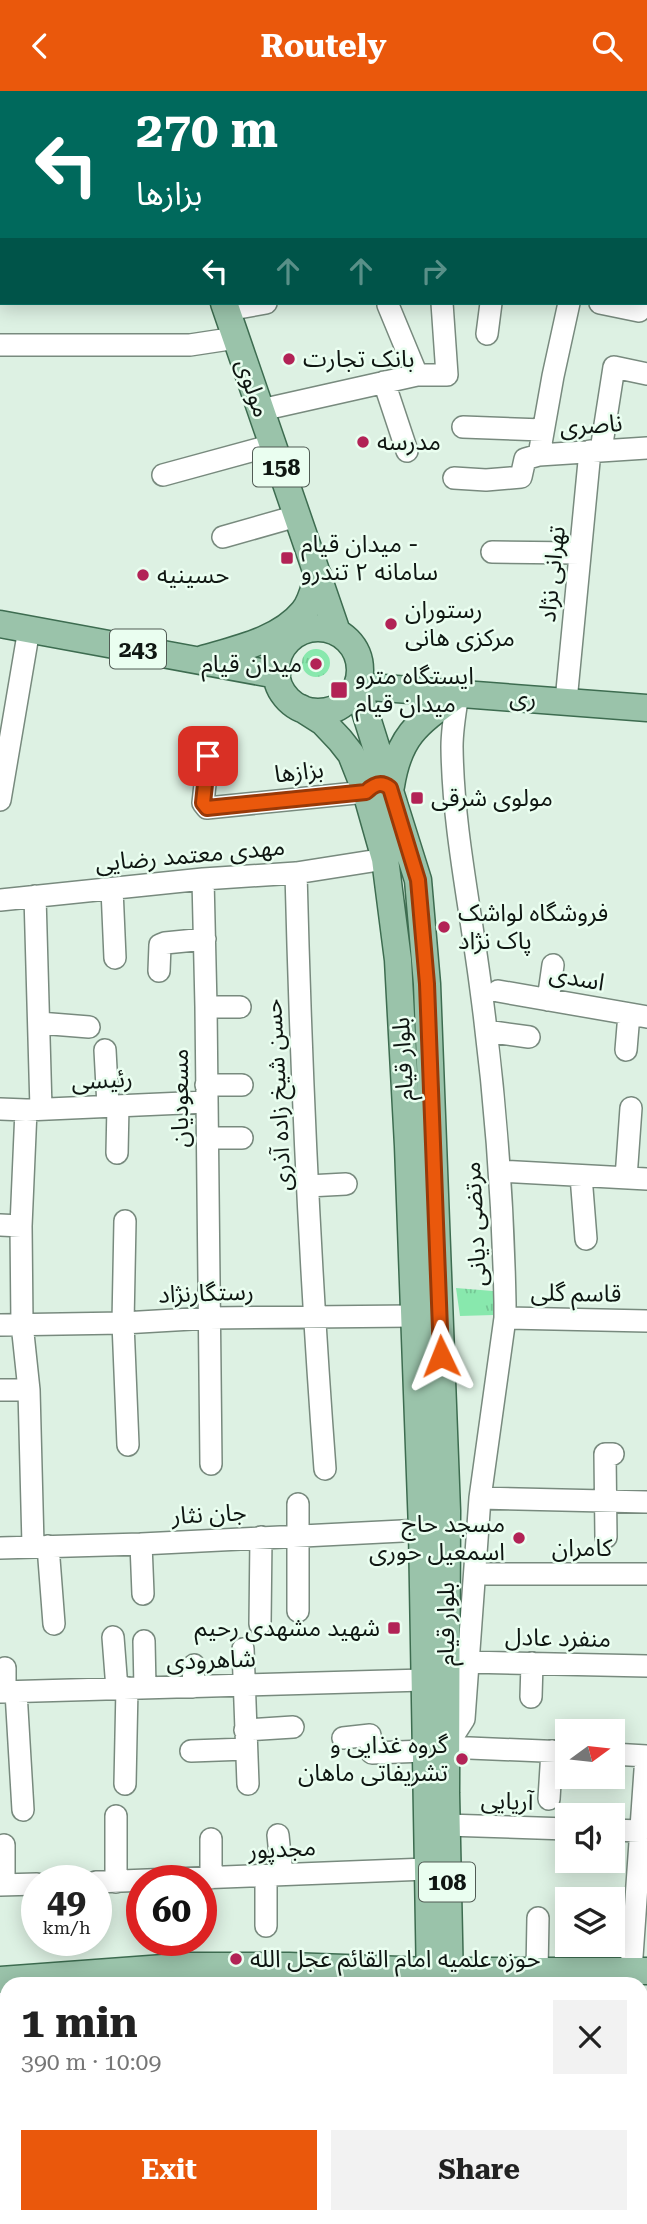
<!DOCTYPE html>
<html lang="en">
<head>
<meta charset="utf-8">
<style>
  :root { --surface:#fff; --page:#f2f2f2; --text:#222; --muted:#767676; --accent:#ea580c }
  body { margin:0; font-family:"Roboto Serif","Noto Sans Arabic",serif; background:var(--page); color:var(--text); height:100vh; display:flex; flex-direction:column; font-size:26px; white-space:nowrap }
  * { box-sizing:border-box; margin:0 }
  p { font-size:23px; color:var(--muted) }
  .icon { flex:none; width:38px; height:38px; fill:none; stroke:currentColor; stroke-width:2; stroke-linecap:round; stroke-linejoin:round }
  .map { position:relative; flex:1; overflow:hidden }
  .sheet { position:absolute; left:0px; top:1886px; width:648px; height:247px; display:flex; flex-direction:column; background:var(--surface); border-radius:21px 21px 0 0; box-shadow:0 4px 18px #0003 }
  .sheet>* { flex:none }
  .guide { position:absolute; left:0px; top:0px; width:648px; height:214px; box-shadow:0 4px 18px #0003; background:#00695c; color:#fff; overflow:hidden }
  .needle { width:46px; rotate:75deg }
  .buttons { position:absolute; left:555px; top:1628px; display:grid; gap:14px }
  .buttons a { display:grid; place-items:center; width:70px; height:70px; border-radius:0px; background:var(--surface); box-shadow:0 4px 18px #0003; font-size:35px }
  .speed { position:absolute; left:21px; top:1774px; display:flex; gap:14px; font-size:35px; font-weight:700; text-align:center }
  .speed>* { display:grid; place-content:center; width:91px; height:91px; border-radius:50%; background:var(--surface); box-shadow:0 4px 18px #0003; line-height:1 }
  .speed small { font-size:18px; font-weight:400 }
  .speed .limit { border:10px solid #d22; background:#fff; color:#111 }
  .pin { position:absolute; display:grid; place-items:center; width:60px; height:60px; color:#fff; margin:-30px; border-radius:14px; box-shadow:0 4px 10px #0006 }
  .me { position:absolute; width:77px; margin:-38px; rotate:358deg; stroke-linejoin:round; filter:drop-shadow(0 0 5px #0008) }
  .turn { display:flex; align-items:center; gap:24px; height:147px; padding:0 21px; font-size:32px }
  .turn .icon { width:91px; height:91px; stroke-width:2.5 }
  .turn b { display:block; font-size:49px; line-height:60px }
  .lanes { display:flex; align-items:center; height:66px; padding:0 21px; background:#0003; justify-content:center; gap:35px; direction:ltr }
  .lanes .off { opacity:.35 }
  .round { display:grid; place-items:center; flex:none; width:74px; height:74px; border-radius:0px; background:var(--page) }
  .overview { display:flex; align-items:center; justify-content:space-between; height:119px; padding:0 21px }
  h1 { font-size:42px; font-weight:700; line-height:52px }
  .action { display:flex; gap:14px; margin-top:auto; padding:14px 21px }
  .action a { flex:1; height:80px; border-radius:0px; background:var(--accent); color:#fff; font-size:28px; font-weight:700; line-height:80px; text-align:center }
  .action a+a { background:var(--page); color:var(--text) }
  header { display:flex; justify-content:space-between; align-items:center; height:91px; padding:0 21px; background:var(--accent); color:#fff; font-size:32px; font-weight:700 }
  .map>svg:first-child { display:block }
  .grass { fill:url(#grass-tufts) }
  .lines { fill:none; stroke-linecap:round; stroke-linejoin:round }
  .minor-casing { stroke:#788a7e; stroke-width:24 }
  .major-casing { stroke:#3d6c50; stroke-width:29 }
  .minor { stroke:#fff; stroke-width:21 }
  .major { stroke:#9ac3aa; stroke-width:26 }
  .route-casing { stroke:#983908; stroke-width:18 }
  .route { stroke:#ea580c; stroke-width:12 }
  .poi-dot { fill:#b22356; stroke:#eafef0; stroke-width:2.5 }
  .labels { text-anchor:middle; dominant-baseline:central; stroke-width:5; stroke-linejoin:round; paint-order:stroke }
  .shield { fill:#eafef0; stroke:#515c55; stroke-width:2 }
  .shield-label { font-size:23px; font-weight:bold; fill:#0f1612 }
  .poi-label { font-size:24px; fill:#0f1612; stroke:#eafef0; text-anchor:start }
  .street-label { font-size:24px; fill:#0f1612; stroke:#eafef0 }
</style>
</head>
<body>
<header><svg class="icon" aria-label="back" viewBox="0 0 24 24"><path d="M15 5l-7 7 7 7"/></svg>Routely<svg class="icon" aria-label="search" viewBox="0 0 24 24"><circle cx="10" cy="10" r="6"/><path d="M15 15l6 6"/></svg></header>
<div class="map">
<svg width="647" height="2133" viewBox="0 0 647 2133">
  <defs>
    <pattern id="grass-tufts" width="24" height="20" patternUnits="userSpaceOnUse" patternTransform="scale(1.75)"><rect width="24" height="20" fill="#88e8ad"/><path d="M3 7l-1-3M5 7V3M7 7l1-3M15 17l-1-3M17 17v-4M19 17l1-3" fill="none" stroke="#74c694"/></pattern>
  </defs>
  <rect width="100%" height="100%" fill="#ddf1e3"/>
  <path class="grass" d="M302 572a14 14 0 1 1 28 0a14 14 0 1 1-28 0Z
    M 456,1197 L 493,1200 L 494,1224 L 460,1225 Z"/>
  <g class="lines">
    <defs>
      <path id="minor" d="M 308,0 L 309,2
        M 434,0 L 434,2
        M 35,2 L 36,0
        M 266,2 L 274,0
        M 527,2 L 527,0
        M 621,2 L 622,0
        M 646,18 L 647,18
        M 0,80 L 2,76
        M 646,123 L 647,123
        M 0,147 L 2,147
        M 600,212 L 639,220
        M 388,214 L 417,284
        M 227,219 L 266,212
        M 487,243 L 491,212
        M 0,254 L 190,254 L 236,247
        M 384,291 L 407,360
        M 261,319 L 417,284 L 447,284 L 442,212
        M 463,336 L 543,339
        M 601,359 L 614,276 L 647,283
        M 539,364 L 553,285 L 569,212
        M 163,384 L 273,354
        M 454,387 L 486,389 L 521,386 L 525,368 L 539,364 L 647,357
        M 223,446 L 297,425
        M 492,461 L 580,462
        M 566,610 L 590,360
        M 208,665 L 203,712 L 207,717 L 366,701
        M 0,709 L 29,538
        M 296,782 C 301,981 310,1179 325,1378
        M 203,788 L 206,916 L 211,1373
        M 112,798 L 115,867
        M 35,805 L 41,1018
        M 0,809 L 203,788 L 296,782 L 385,768
        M 159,880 L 160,854 L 165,852 L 205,848
        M 498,900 L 647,926
        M 548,909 L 553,874
        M 206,916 L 240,916
        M 39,932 L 89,936
        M 486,940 L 529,946
        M 105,959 L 108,1015
        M 626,959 L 629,923
        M 206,994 L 242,994
        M 0,1018 L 26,1019 L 206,1011
        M 26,1019 L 21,1135 L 22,1233 L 29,1299 L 33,1454
        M 207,1047 L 242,1047
        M 117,1062 L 118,1015
        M 499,1080 L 647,1088
        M 581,1085 L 586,1148
        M 626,1087 L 631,1017
        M 308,1095 L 346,1093
        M 125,1130 L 123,1232 L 128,1354
        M 0,1134 L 21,1135
        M 505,1227 L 647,1230
        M 0,1234 L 123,1232 L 209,1227 L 414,1225
        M 0,1299 L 29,1299
        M 480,1407 L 647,1411
        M 298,1413 L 298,1520
        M 606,1446 L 605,1363 L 613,1363
        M 141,1453 L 143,1503
        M 48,1455 L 54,1533
        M 0,1457 L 141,1453 L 422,1439
        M 475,1483 L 647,1483
        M 260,1533 L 261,1446
        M 113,1546 L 117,1598
        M 144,1550 L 145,1597
        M 243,1558 L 248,1693
        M 467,1571 L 647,1575
        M 5,1577 L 5,1600
        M 193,1596 L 194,1574
        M 0,1601 L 424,1589
        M 16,1601 L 23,1719
        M 531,1606 L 532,1572
        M 245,1639 L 293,1636
        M 343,1647 L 370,1644 L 372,1662 L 425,1660
        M 446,1656 L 464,1628 L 480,1407 L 505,1227 L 505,1212 C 503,1108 495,1003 481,899 C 471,819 453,738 452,656 C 452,638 455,621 458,603
        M 446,1656 L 567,1661
        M 191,1660 L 246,1658
        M 612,1663 L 647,1665
        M 125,1693 L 127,1597
        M 549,1708 L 552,1660
        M 116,1725 L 116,1791
        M 446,1734 L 567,1738
        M 612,1739 L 640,1740
        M 278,1744 L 282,1784
        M 211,1748 L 211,1787
        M 4,1754 L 4,1794
        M 266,1785 L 266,1835
        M 96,1791 L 427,1778
        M 0,1794 L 37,1793
        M 191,1875 L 195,1894
        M 537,1880 L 538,1827
        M 631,1880 L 646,1665
        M 3,1889 L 7,1912
        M 640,1958 L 643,1958
        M 640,2052 L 647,2053
        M 47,2126 L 49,2133
        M 142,2126 L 144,2133
        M 240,2126 L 241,2133
        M 413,2126 L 413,2133
        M 586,2126 L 586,2133"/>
      <path id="major" d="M 149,0 L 149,2
        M 224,212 L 337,541
        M 0,533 L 277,584
        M276 579a42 42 0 1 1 84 0a42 42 0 1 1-84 0Z
        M 203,568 C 237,558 280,549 303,521 C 312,511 314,496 318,484
        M 357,595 L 418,789 L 427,893 L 447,1420 L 446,1702 L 450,1894
        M 357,595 L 647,617
        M 301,617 L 323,631 L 340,649 L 351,663 L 366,701 L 385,768 L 398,869 L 408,1055 L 422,1439 L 430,1894
        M 391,695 C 399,644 418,632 458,603
        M 0,1889 L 191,1875 L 289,1875 L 429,1880 L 647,1880
        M 453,2126 L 454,2133
        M 480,2126 L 481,2133"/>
    </defs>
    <use href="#minor" class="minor-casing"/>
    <use href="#major" class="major-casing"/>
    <use href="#minor" class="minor"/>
    <use href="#major" class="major"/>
  </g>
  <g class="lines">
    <defs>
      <path id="route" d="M 208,665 L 203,712 L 207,717 L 366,701 C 374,693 381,690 390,697 L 418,789 L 427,893 L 441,1265"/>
    </defs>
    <use href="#route" class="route-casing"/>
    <use href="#route" class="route"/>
  </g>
  <g class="poi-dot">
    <circle cx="289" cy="268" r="7"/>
    <circle cx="363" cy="351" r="7"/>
    <rect x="280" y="460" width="14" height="14" rx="3.5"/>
    <circle cx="143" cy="484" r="7"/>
    <circle cx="391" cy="533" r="7"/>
    <circle cx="316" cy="573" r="7"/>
    <rect x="330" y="590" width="18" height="18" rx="3.5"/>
    <rect x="410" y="700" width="14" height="14" rx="3.5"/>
    <circle cx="444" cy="836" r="7"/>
    <circle cx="519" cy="1447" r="7"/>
    <rect x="387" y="1530" width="14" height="14" rx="3.5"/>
    <circle cx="462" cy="1668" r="7"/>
    <circle cx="236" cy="1868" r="7"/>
  </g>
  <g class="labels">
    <g class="shield">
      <rect x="253" y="356.5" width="56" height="39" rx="5"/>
      <rect x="110" y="538.5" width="56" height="39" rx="5"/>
      <rect x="419" y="1771.5" width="56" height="39" rx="5"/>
    </g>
    <g class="shield-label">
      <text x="281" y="376">158</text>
      <text x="138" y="558">243</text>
      <text x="447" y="1791">108</text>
    </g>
    <g class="poi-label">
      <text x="303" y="268">بانک تجارت</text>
      <text x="377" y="351">مدرسه</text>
      <text x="301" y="453">میدان قیام -<tspan x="301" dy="28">سامانه ۲ تندرو</tspan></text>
      <text x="157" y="484">حسینیه</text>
      <text x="405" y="519">رستوران<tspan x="405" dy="28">مرکزی هانی</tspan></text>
      <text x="302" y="573" text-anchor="end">میدان قیام</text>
      <text x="355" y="585">ایستگاه مترو<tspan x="355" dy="28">میدان قیام</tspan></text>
      <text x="431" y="707">مولوی شرقی</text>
      <text x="458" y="822">فروشگاه لواشک<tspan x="458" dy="28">پاک نژاد</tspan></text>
      <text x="505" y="1433" text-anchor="end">مسجد حاج<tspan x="505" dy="28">اسمعیل حوری</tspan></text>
      <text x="380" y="1537" text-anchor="end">شهید مشهدی رحیم</text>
      <text x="448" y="1654" text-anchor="end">گروه غذایی و<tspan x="448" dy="28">تشریفاتی ماهان</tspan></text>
      <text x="250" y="1868">حوزه علمیه امام القائم عجل الله</text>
    </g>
    <g class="street-label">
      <text transform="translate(253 297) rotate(71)">مولوی</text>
      <text transform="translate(591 334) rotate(-4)">ناصری</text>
      <text transform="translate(552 483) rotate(-84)">تهرانی نژاد</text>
      <text transform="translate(523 607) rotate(4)">ری</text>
      <text transform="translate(299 681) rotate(-6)">بزازها</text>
      <text transform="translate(190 764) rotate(-5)">مهدی معتمد رضایی</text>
      <text transform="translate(577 887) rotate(10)">اسدی</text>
      <text transform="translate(403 968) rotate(-93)">بلوار قیام</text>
      <text transform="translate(102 989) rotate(-3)">رئیسی</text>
      <text transform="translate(278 1004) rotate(-93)">حسن شیخ زاده آذری</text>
      <text transform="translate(180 1007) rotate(-90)">مسعودیان</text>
      <text transform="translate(475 1133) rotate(-93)">مرتضی دیانی</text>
      <text transform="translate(206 1202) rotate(-2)">رستگارنژاد</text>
      <text transform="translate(576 1202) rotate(1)">قاسم گلی</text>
      <text transform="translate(209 1423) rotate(-3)">جان نثار</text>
      <text x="582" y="1457">کامران</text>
      <text transform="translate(446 1533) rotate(-90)">بلوار قیام</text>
      <text transform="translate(558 1547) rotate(1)">منفرد عادل</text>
      <text transform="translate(211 1569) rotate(-2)">شاهرودی</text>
      <text transform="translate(507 1710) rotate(2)">آریایی</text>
      <text transform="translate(282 1758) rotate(-3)">مجدپور</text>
    </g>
  </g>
</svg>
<div class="buttons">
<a><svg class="needle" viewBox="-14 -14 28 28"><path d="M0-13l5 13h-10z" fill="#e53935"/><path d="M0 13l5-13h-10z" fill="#767676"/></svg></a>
<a><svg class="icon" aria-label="sound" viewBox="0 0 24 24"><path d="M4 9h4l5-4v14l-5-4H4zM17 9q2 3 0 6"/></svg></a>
<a><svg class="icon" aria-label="layers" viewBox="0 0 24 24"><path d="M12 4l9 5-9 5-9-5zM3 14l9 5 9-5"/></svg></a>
</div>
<div class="speed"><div>49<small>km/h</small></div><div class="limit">60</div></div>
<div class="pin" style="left:208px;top:665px;background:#d93025"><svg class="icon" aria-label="arrive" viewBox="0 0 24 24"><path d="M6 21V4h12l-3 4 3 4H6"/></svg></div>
<svg class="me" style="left:441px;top:1265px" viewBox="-20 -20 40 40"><path d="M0-17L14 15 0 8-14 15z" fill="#ea580c" stroke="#fff" stroke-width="4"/></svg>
<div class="guide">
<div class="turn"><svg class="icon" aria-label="left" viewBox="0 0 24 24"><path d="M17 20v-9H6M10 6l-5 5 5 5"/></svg><div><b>270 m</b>بزازها</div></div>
<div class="lanes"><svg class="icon" aria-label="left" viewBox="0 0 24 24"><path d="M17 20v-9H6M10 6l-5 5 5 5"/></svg><svg class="icon off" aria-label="ahead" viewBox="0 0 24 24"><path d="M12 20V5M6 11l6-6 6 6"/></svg><svg class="icon off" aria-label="ahead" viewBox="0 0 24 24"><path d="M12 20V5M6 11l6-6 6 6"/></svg><svg class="icon off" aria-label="right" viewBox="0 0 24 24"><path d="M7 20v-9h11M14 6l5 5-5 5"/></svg></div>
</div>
<section class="sheet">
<div class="overview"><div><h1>1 min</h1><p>390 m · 10:09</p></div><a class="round"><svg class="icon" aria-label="close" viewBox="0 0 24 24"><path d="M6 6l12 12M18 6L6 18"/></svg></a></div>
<div class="action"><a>Exit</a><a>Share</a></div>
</section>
</div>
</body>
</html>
